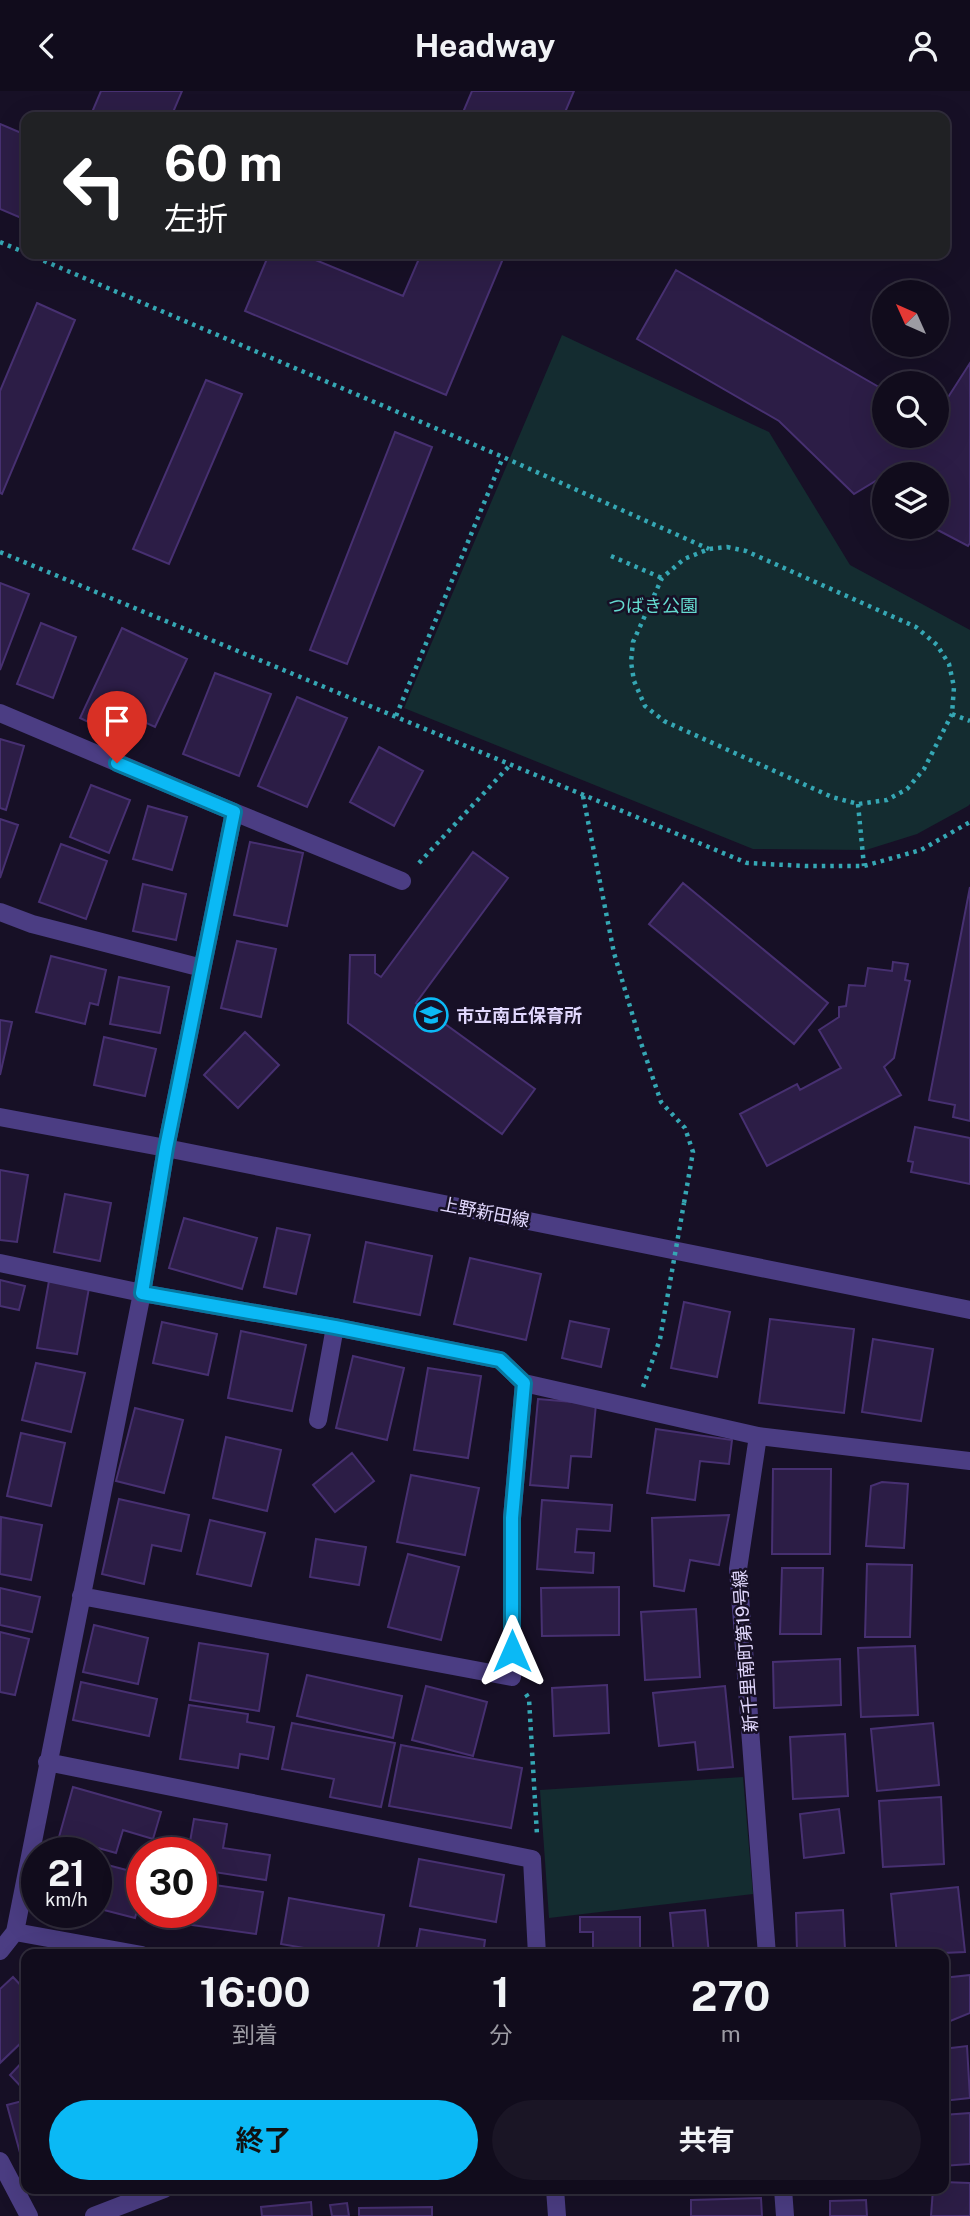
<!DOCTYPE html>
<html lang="ja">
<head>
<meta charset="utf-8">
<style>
  :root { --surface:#110c1c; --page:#1a1525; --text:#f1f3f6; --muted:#9c9ba3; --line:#302c3b; --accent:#0bb9f5 }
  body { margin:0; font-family:"Public Sans","Noto Sans JP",sans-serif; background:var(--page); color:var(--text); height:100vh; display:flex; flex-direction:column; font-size:26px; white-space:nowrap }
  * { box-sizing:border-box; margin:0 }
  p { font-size:23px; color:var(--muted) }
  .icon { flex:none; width:38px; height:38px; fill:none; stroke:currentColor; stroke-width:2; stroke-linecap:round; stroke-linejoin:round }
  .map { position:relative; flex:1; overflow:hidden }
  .panel { position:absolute; left:21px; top:1858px; width:928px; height:245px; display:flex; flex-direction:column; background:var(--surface); border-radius:14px; box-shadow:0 7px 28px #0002,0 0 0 2px var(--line) }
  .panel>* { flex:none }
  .guide { position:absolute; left:21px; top:21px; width:929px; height:147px; border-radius:14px; box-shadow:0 7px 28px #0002,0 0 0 2px var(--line); background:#202124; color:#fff; overflow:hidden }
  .needle { width:46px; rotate:315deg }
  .controls { position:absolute; left:872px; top:189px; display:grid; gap:14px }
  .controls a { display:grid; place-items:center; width:77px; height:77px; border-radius:50%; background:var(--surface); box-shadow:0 7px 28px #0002,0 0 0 2px var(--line); font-size:35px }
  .speed { position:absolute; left:21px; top:1746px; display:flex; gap:14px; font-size:35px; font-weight:700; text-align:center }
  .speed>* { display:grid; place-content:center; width:91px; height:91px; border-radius:50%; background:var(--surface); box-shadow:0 7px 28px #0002,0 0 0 2px var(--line); line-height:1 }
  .speed small { font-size:18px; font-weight:400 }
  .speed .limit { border:10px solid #d22; background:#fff; color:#111 }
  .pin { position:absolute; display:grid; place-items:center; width:60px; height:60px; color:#fff; margin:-72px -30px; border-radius:50% 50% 50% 0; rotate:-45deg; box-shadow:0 0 7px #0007 }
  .pin .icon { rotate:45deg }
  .me { position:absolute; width:77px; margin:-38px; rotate:0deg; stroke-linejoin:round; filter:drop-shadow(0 0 5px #0008) }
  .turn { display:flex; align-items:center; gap:24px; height:147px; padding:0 28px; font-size:32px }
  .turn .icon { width:91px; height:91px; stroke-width:2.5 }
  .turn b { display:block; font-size:49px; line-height:60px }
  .eta { display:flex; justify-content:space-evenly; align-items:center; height:119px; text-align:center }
  .eta b { font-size:42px; font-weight:700; line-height:49px }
  .button { display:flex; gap:14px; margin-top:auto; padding:14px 28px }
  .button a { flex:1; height:80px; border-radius:42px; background:var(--accent); color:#111; font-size:28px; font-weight:700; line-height:80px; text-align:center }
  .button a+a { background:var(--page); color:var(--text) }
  header { display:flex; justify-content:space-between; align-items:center; height:91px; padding:0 28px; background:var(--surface); font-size:32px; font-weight:700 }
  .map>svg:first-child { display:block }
  .green { fill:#142c30 }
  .building { fill:#2c1d46; stroke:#473071; stroke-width:2 }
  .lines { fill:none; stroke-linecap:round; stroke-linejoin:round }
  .path { stroke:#35a7b4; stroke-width:4.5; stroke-dasharray:3.5 5; stroke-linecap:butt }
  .minor { stroke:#4b3d83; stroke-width:18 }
  .path-bridge { stroke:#35a7b4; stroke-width:4.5; stroke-dasharray:3.5 5; stroke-linecap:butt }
  .route-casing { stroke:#07789f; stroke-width:18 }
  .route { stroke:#0bb9f5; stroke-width:12 }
  .labels { text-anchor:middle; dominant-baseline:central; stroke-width:5; stroke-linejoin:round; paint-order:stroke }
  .park-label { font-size:18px; fill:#65dbd0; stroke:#171026 }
  .poi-label { font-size:18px; font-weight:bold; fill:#e1d7fd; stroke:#171026; text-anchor:start }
  .street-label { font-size:18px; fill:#e1d7fd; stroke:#171026 }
</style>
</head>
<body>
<header><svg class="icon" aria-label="back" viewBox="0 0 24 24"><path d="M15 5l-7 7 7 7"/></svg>Headway<svg class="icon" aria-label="person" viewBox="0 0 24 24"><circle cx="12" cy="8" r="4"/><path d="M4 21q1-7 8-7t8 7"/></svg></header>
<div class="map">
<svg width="970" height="2125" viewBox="0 0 970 2125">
  <rect width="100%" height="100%" fill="#171026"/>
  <path class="green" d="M 562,244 L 769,341 L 850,474 L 970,539 L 970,713 L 968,715 L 917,743 L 866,759 L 753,758 L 404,617 Z
    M 743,1686 L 753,1803 L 549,1827 L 540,1699 Z"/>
  <path class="building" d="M 101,0 L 182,0 L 171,26 L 90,26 Z
    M 472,0 L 574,0 L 563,26 L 461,26 Z
    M 0,33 L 26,44 L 26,129 L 0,118 Z
    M 269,163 L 301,163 L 403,205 L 421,163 L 505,163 L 446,304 L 245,220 Z
    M 676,179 L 884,299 L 884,345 L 936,345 L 936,325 L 970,272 L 970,452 L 968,455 L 932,436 L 936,436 L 936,383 L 884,383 L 884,391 L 879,388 L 854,403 L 779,330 L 637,248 Z
    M 37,212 L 75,229 L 2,403 L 0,402 L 0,300 Z
    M 206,289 L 242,303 L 169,473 L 133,458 Z
    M 395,341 L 432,356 L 347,573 L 310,559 Z
    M 0,492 L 29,503 L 0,579 Z
    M 41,532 L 76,546 L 53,607 L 17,593 Z
    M 122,537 L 187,568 L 155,636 L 129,624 L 118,645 L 80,627 Z
    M 215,582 L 271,603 L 239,685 L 183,663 Z
    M 297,606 L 347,627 L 307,716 L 258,695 Z
    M 0,648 L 24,655 L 6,719 L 0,717 Z
    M 379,656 L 423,680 L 394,735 L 350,711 Z
    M 91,694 L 130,709 L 109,762 L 70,746 Z
    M 148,715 L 187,726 L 172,779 L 133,768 Z
    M 0,728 L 18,734 L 0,787 Z
    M 250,751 L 303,762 L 287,835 L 234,824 Z
    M 61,753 L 107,770 L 86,828 L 39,811 Z
    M 473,761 L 508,787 L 416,912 L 535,998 L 502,1043 L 348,932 L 350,864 L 375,864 L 375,882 L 381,886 Z
    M 683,792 L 828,912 L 794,953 L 649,833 Z
    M 143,793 L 186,803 L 176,849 L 133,840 Z
    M 970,796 L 970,1030 L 953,1026 L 955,1014 L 929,1009 Z
    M 237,850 L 276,858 L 261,926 L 221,917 Z
    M 51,865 L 106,879 L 98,914 L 90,912 L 85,933 L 36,921 Z
    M 893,871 L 908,873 L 905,889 L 910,890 L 894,967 L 884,976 L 901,1004 L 767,1075 L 740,1023 L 797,993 L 800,999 L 841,977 L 819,939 L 839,926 L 839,916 L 846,915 L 849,894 L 865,895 L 868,877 L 892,880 Z
    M 119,886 L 169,896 L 160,942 L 110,933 Z
    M 0,929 L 12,931 L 0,984 Z
    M 245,941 L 279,974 L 238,1017 L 204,984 Z
    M 104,946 L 156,958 L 145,1005 L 94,994 Z
    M 915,1036 L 970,1047 L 970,1093 L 911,1081 L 913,1071 L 908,1070 Z
    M 0,1079 L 28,1084 L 17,1151 L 0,1149 Z
    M 65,1103 L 111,1112 L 100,1170 L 54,1161 Z
    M 184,1127 L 257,1147 L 242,1198 L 169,1177 Z
    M 277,1137 L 310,1144 L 296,1203 L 264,1196 Z
    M 366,1151 L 432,1165 L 420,1224 L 354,1211 Z
    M 470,1167 L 541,1183 L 526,1249 L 454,1233 Z
    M 0,1189 L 25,1195 L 19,1219 L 0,1215 Z
    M 49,1190 L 89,1197 L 77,1263 L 37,1257 Z
    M 684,1211 L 730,1221 L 717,1286 L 671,1277 Z
    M 770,1228 L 854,1238 L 844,1322 L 759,1312 Z
    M 570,1230 L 609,1238 L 601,1276 L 562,1267 Z
    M 162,1231 L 217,1243 L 208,1284 L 153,1272 Z
    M 241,1240 L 306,1254 L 292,1320 L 228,1307 Z
    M 873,1248 L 933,1258 L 921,1330 L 862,1321 Z
    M 353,1265 L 404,1277 L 387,1349 L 336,1337 Z
    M 36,1272 L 85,1282 L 71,1341 L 22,1329 Z
    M 428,1277 L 481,1285 L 468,1367 L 414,1359 Z
    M 538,1308 L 596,1313 L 591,1366 L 571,1365 L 568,1397 L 530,1394 Z
    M 135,1317 L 183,1329 L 164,1402 L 116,1390 Z
    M 656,1338 L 732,1349 L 729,1373 L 700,1370 L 695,1409 L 647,1402 Z
    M 21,1342 L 65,1352 L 51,1415 L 7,1405 Z
    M 226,1346 L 281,1359 L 267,1420 L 213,1407 Z
    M 352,1362 L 374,1390 L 335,1421 L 313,1394 Z
    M 773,1378 L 831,1378 L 830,1463 L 772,1463 Z
    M 411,1384 L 479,1397 L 465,1464 L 397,1451 Z
    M 882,1391 L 908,1393 L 904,1457 L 866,1455 L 871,1395 Z
    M 119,1408 L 189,1424 L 181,1460 L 152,1454 L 144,1493 L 102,1483 Z
    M 542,1409 L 612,1414 L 610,1440 L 577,1438 L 575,1461 L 594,1462 L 593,1482 L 537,1478 Z
    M 729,1424 L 719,1474 L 690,1469 L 684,1500 L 654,1495 L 652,1427 Z
    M 1,1426 L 42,1434 L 31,1489 L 0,1483 Z
    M 210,1429 L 265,1442 L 251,1495 L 197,1483 Z
    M 316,1448 L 366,1456 L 359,1494 L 310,1486 Z
    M 408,1463 L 459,1476 L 441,1549 L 388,1536 Z
    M 867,1473 L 912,1474 L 910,1546 L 865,1546 Z
    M 782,1477 L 823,1477 L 821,1543 L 780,1543 Z
    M 619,1496 L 619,1544 L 542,1545 L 541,1497 Z
    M 0,1497 L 40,1506 L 32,1541 L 0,1534 Z
    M 696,1518 L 700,1586 L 645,1589 L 641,1521 Z
    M 94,1534 L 148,1547 L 138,1593 L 83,1581 Z
    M 0,1541 L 29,1548 L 15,1604 L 0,1601 Z
    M 199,1552 L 268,1563 L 259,1620 L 190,1609 Z
    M 915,1555 L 918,1624 L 861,1626 L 858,1557 Z
    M 840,1568 L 841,1614 L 774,1617 L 773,1571 Z
    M 307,1584 L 402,1605 L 393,1647 L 297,1625 Z
    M 81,1591 L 157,1608 L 149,1645 L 73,1629 Z
    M 607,1594 L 609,1642 L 554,1645 L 552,1597 Z
    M 426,1595 L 487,1611 L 473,1665 L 412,1649 Z
    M 725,1595 L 733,1676 L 698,1679 L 695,1651 L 659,1655 L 653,1602 Z
    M 189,1614 L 248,1623 L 247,1631 L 274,1636 L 268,1668 L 240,1663 L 238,1677 L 180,1668 Z
    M 292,1632 L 395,1652 L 381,1716 L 330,1706 L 334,1688 L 282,1678 Z
    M 933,1632 L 939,1694 L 877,1700 L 871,1638 Z
    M 845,1643 L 848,1705 L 793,1708 L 790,1646 Z
    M 401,1654 L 522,1677 L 511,1737 L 389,1715 Z
    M 73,1696 L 161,1721 L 153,1748 L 123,1739 L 116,1762 L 59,1746 Z
    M 941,1706 L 944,1773 L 883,1776 L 879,1710 Z
    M 839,1718 L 844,1762 L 804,1767 L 800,1723 Z
    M 194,1728 L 227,1733 L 223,1757 L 270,1764 L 266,1789 L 201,1779 L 201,1762 L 188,1762 Z
    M 419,1768 L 504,1784 L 496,1831 L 410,1815 Z
    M 96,1771 L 142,1783 L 142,1801 L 135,1827 L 96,1817 Z
    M 201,1792 L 263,1801 L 256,1843 L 177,1832 L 178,1822 L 201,1822 Z
    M 958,1796 L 965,1861 L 897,1864 L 891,1803 Z
    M 289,1807 L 384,1824 L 377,1864 L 344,1864 L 281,1853 Z
    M 705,1819 L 709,1864 L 674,1864 L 670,1822 Z
    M 843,1819 L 845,1859 L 797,1861 L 796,1822 Z
    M 580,1826 L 640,1826 L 640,1864 L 593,1864 L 593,1841 L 580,1841 Z
    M 420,1838 L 485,1849 L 483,1864 L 415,1864 Z
    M 970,1884 L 970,1922 L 943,1933 L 943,1887 Z
    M 13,1886 L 26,1900 L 26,1947 L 0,1972 L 0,1898 Z
    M 967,1955 L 970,2007 L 943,2010 L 943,1958 Z
    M 26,1967 L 26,2001 L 10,1984 Z
    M 26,2009 L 26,2079 L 25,2080 L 7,2014 Z
    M 970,2022 L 970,2073 L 943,2075 L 943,2024 Z
    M 943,2091 L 970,2092 L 970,2125 L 931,2125 L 933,2098 L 943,2098 Z
    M 761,2107 L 762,2125 L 691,2125 L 691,2109 Z
    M 866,2109 L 867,2125 L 830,2125 L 830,2110 Z
    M 311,2111 L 312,2125 L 262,2125 L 261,2116 Z
    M 347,2112 L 349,2125 L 332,2125 L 330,2114 Z
    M 432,2116 L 432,2125 L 359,2125 L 359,2117 Z"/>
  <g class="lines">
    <path class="path" d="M 0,151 L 26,162
      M 28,163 L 503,366 L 709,458
      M 727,456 L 746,460 L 916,536 L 937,554 L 949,573 L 954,596 L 952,623 L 924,678 L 907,698 L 887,709 L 858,713 L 832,706 L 664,630 L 645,615 L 634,590 L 631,571 L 633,551 L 662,487 L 684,468 L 709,458 Z
      M 0,461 L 747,772 L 806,775 L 864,775 L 921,759 L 970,731
      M 611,465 L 662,487
      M 952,623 L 970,630
      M 396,625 L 503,366
      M 583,705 L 614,862 L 640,949 L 661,1011 L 685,1037 L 693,1061 L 684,1112
      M 858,713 L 864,775
      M 419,772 L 511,673
      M 643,1296 L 660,1248
      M 526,1603 L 529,1608 L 537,1744"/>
    <path class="minor" d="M 0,622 L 234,721 L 166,1057 L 142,1202 L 15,1841 L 0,1860
      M 234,721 L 402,790
      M 0,821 L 32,833 L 202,877
      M 0,1026 L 166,1057 L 970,1219
      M 0,1172 L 142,1202 L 335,1236 L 500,1269 L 524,1292 L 758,1345 L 970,1370
      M 318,1329 L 335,1236
      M 758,1345 L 738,1478 L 767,1864
      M 81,1505 L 512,1586 L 512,1427 L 524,1292
      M 47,1671 L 532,1768 L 537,1864
      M 15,1841 L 142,1864
      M 0,2070 L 29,2125
      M 555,2098 L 557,2125
      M 783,2098 L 785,2125
      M 94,2125 L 164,2098"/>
    <path class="path-bridge" d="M 660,1248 L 684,1112"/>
  </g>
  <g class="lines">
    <defs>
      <path id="route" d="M 117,672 L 234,721 L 166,1057 L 142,1202 L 335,1236 L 500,1269 L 524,1292 L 512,1427 L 512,1560"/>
    </defs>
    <use href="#route" class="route-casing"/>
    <use href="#route" class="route"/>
  </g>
  <defs>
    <symbol id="school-ring" viewBox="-11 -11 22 22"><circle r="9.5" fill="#171026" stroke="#0bb9f5" stroke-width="1.5"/><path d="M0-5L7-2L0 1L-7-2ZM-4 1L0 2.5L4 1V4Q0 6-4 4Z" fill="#0bb9f5"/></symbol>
  </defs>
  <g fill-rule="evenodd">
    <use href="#school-ring" x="412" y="905" width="38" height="38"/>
  </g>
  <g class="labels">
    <g class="park-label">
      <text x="653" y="514">つばき公園</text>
    </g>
    <g class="poi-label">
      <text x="456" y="924">市立南丘保育所</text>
    </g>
    <g class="street-label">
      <text transform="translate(485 1121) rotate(11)">上野新田線</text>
      <text transform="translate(745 1560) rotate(-94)">新千里南町第19号線</text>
    </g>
  </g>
</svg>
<div class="controls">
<a><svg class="needle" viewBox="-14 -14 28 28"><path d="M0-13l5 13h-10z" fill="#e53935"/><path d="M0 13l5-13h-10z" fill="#9c9ba3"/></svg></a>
<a><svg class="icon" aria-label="search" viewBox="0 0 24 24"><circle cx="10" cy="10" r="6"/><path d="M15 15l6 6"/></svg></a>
<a><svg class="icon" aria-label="layers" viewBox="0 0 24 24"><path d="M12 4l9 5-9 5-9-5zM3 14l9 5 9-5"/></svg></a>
</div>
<div class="speed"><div>21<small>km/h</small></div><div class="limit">30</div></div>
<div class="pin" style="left:117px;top:672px;background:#d93025"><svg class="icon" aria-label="arrive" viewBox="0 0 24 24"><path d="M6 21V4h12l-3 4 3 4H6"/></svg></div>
<svg class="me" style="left:512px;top:1560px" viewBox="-20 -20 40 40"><path d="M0-17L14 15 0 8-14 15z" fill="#0bb9f5" stroke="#fff" stroke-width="4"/></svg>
<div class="guide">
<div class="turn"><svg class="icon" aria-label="left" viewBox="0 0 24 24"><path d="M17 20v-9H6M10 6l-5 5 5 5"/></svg><div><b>60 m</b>左折</div></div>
</div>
<section class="panel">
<div class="eta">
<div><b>16:00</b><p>到着</p></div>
<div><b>1</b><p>分</p></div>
<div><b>270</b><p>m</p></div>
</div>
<div class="button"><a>終了</a><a>共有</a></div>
</section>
</div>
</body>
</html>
